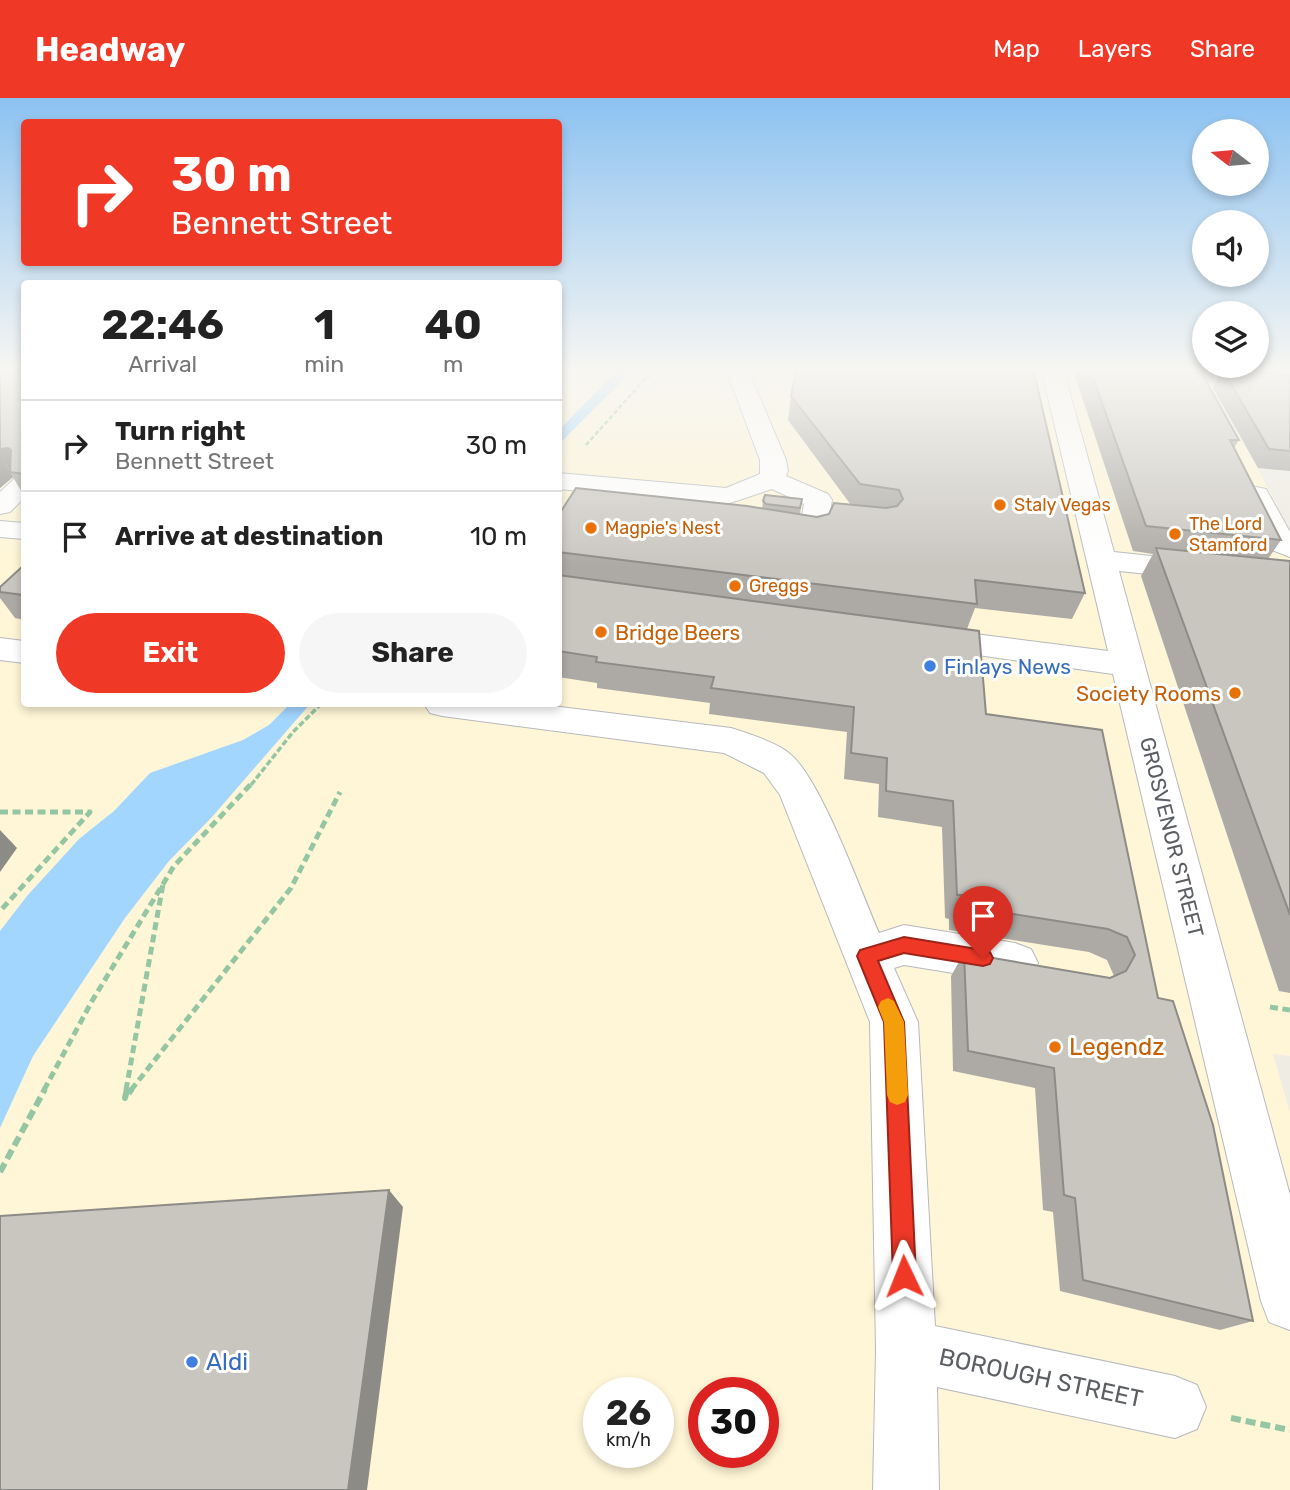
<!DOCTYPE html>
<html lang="en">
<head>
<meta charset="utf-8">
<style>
  :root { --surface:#fff; --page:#f6f6f6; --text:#222; --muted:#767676; --line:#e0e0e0; --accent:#f03827 }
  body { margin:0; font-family:Rubik,sans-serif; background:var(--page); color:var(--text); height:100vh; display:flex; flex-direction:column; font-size:26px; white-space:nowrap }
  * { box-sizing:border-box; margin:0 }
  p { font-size:23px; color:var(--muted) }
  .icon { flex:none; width:38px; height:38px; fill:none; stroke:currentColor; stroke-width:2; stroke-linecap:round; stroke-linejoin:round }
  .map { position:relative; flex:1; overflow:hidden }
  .side { position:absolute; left:21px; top:182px; width:541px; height:427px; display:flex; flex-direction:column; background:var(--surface); border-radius:7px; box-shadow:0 4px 10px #0003 }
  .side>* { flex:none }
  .banner { position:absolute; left:21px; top:21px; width:541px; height:147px; border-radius:7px; box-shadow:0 4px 10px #0003; background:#f03827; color:#fff; overflow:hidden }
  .needle { width:46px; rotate:286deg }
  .controls { position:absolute; left:1192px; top:21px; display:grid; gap:14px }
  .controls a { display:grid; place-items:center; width:77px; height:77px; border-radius:50%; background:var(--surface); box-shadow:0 4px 10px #0003; font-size:35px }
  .speed { position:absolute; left:583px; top:1279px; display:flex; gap:14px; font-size:35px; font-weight:700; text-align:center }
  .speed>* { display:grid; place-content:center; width:91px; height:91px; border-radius:50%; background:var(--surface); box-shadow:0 4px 10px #0003; line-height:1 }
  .speed small { font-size:18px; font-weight:400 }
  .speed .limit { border:10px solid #d22; background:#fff; color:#111 }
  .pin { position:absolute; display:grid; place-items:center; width:60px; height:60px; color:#fff; margin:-72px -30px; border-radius:50% 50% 50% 0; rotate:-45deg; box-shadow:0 0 7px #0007 }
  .pin .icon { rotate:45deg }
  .me { position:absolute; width:77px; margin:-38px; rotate:358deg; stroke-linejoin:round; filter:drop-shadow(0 0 5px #0008) }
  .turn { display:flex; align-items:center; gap:24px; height:147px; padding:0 35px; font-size:32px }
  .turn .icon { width:91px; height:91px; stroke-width:2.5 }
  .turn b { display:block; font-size:49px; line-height:60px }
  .eta { display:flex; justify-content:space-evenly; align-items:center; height:119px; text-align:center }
  .eta b { font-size:42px; font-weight:700; line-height:49px }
  .primary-button { display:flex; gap:14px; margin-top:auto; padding:14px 35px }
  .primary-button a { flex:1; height:80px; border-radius:42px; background:var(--accent); color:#fff; font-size:28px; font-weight:700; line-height:80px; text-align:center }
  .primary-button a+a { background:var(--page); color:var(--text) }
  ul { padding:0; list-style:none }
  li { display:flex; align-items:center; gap:21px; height:91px; padding:0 35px; border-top:2px solid var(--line) }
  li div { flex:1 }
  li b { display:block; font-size:26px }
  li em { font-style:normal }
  header { display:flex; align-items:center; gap:42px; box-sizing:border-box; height:98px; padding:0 35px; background:var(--accent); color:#fff }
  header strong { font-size:33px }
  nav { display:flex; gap:38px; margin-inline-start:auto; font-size:24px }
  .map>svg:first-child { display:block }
  .commercial { fill:#fff6d7; fill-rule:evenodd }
  .water { fill:#a2d6ff }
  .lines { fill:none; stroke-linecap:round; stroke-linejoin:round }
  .minor-casing { stroke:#b5b9be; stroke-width:2 }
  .path-far3 { stroke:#95c6a4; stroke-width:2.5; stroke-dasharray:4.5 2.5; stroke-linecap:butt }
  .path-far2 { stroke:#95c6a4; stroke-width:3.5; stroke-dasharray:6 2.5; stroke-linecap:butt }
  .path-far1 { stroke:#95c6a4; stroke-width:5; stroke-dasharray:8 4.5; stroke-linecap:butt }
  .path { stroke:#95c6a4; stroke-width:6; stroke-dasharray:10 5; stroke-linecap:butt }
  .minor { fill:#fff; fill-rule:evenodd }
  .wall { fill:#adaaa5 }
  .shaded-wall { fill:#8d8b86 }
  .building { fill:#c9c6c0; stroke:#8d8b86; stroke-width:2 }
  .route { fill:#f03827; stroke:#9c2419; stroke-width:2 }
  .slow { fill:#f59e0b }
  .food-dot { fill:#e8710a; stroke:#fff; stroke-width:2.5 }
  .shop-dot { fill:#3f7fe0; stroke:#fff; stroke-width:2.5 }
  .labels { text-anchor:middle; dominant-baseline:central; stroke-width:6; stroke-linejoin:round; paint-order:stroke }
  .far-food-label { font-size:18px; fill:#c56008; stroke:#fff; text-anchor:start }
  .food-label { font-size:21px; fill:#c56008; stroke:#fff; text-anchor:start }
  .shop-label { font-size:21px; fill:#366cbe; stroke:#fff; text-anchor:start }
  .street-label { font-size:21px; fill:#5b5f64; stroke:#fff }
  .near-food-label { font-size:24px; fill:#c56008; stroke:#fff; text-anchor:start }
  .near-shop-label { font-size:24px; fill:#366cbe; stroke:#fff; text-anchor:start }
  .near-street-label { font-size:24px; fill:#5b5f64; stroke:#fff }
</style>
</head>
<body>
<header>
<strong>Headway</strong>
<nav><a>Map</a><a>Layers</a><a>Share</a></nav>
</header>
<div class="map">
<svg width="1290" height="1392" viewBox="0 0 1290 1392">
  <rect width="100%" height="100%" fill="#eeece3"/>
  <path class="commercial" d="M 0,274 L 24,274 L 24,606 L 558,606 L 558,274 L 1290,275 L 1290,315 L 1227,311 L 1290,433 L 1290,958 L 1273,956 L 1290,1015 L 1290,1392 L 0,1392 ZM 598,1295 L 658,1295 L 658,1354 L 598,1354 ZM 704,1295 L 763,1295 L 763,1354 L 704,1354 Z"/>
  <path class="water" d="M 616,274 L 631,274 L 558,347 L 558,333 Z
    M 290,606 L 310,606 L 212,719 L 169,763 L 125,820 L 33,958 L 0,1030 L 0,833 L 27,798 L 79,741 L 114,713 L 150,675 L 243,642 L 269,627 Z"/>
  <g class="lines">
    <defs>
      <path id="minor" d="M 727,274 L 749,274 L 786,362 L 788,373 L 786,378 L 828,396 L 832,402 L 827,433 L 823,439 L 813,442 L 764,434 L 760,428 L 764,422 L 774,420 L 801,423 L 804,406 L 772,391 L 727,406 L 558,391 L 558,375 L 726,390 L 760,376 L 760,362 Z
        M 1042,274 L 1064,274 L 1114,454 L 1290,473 L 1290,491 L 1119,473 L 1290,1097 L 1290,1232 L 1269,1224 L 1261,1203 L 1113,576 L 928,550 L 917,547 L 912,540 L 917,533 L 928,530 L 1108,553 Z
        M 1179,274 L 1270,274 L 1272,277 L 1269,282 C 1242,288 1209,285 1182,279 Z
        M 24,378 L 24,400 L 10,414 L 0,416 L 0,394 L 15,380 Z
        M 1256,389 L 1266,391 L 1290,434 L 1290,459 L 1272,452 L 1243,397 L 1246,391 Z
        M 0,423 L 24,425 L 24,441 L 0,439 Z
        M 0,540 L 24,543 L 24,565 L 0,562 Z
        M 424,606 L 536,606 L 731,630 C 747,635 778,645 790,656 C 821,681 861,794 879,835 L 904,827 L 1015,845 L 1031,851 L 1038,865 L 1031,879 L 1015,885 L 904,867 L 894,870 L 918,924 L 935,1228 L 1175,1278 L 1197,1287 L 1206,1309 L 1197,1331 L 1175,1340 L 937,1289 L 939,1392 L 873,1392 L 876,1252 L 870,924 L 780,697 L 764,675 L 724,655 L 442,618 L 430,615 Z"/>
    </defs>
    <use href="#minor" class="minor-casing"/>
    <path class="path-far3" d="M 586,347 L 644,282 L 655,274"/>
    <path class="path-far2" d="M 251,687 L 293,634 L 321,606"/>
    <path class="path-far1" d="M 0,714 L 90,714 L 0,813
      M 1270,909 L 1290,912
      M 44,992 L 92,903 L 174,768 L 252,685
      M 126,992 L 163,786
      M 131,992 L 291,790 L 340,694"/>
    <path class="path" d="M 127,991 L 125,1000 L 132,991
      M 0,1074 L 45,991
      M 1231,1320 L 1290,1332"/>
    <use href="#minor" class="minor"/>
  </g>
  <path class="wall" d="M 0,274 L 24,274 L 24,398 L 13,379 L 0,390 Z
    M 1077,274 L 1201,274 L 1239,342 L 1234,350 L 1281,442 L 1268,461 L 1290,463 L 1290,895 L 1279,893 L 1141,478 L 1153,456 L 1133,453 L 1075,278 Z
    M 1221,274 L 1251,274 L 1290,277 L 1290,373 L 1258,370 L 1213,290 Z
    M 791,298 L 1085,495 L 1072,521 L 975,510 L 967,531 L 986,616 L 1102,632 L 1158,900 L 1253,1223 L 1220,1232 L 1060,1193 L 1053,1114 L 1043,1112 L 1035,990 L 953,973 L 951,878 L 964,855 L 1110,880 L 1114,878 L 1107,862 L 1089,854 L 949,832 L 949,821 L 945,820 L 942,729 L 878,719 L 879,686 L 844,681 L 847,634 L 709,616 L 710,605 L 597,590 L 597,585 L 558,579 L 558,418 L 762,411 L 763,403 L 802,401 L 800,416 L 817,419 L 829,416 L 851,407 L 788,322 Z
    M 24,467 L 24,522 L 15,520 L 0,500 L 0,489 Z"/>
  <path class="shaded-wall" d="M 8,350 L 23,375 L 11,374 L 0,357 L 0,351 Z
    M 0,357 L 13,379 L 0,390 Z
    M 0,732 L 17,750 L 0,774 Z
    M 389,1092 L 403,1109 L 367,1392 L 348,1392 Z"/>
  <path class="building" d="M 0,274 L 24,274 L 24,376 L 10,374 L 11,352 L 8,350 L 0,351 Z
    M 796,274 L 1034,274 L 1085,495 L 975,482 L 977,506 L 558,454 L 558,418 L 576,390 L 747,408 L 817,419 L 829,416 L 834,405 L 886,410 L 897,408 L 903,401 L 899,392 L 860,386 L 791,298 Z
    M 1091,274 L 1201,274 L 1239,342 L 1230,342 L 1281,442 L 1146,428 Z
    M 1224,274 L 1251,274 L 1290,277 L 1290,353 L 1269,351 Z
    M 765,397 L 802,401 L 800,410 L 766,406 L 763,403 Z
    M 1156,450 L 1290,463 L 1290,817 Z
    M 24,467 L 24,497 L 0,494 L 0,489 Z
    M 558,477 L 979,533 L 986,616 L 1102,632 L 1158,900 L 1173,903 L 1213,1027 L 1253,1223 L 1083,1182 L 1075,1100 L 1064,1097 L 1054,970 L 968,953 L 964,855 L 1110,880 L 1126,873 L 1135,857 L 1127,839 L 1108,831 L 962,808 L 962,797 L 957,797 L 953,703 L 886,693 L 887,660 L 851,655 L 854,609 L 711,590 L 714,579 L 596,564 L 597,559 L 558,553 Z
    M 389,1092 L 348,1392 L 0,1392 L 0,1118 Z"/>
  <linearGradient id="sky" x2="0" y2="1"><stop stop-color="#8cc2f1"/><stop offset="0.58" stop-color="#f7f6f2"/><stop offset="1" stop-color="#f7f6f2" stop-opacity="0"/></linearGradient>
  <rect width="1290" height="469" fill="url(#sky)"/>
  <path class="route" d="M 904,839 L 983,852 L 990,854 L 993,860 L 990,866 L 983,868 L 904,855 L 878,863 L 904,924 L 916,1178 L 913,1187 L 904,1190 L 896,1187 L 893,1178 L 884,924 L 857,858 L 860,852 Z"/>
  <path class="slow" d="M 888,900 L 894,903 L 904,924 L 908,997 L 905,1004 L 897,1007 L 890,1004 L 887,997 L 884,924 L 878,909 L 881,903 Z"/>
  <g class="food-dot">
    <circle cx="1000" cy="407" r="7"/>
    <circle cx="591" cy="430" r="7"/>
    <circle cx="1175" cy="436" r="7"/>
    <circle cx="735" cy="488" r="7"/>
    <circle cx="601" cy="534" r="7"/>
    <circle cx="1235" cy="595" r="7"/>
    <circle cx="1055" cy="949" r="7"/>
  </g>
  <g class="shop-dot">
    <circle cx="930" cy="568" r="7"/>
    <circle cx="192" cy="1264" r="7"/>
  </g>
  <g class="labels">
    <g class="far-food-label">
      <text x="1014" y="407">Staly Vegas</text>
      <text x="1189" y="426">The Lord<tspan x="1189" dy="21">Stamford</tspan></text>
      <text x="605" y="430">Magpie's Nest</text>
      <text x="749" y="488">Greggs</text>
    </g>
    <g class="food-label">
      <text x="615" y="534">Bridge Beers</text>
      <text x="1221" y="595" text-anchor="end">Society Rooms</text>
    </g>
    <g class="shop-label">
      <text x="944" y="568">Finlays News</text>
    </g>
    <g class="street-label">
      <text transform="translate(1172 739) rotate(76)">GROSVENOR STREET</text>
    </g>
    <g class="near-food-label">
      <text x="1069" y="949">Legendz</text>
    </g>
    <g class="near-shop-label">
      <text x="206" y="1264">Aldi</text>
    </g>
    <g class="near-street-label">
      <text transform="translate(1041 1280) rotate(12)">BOROUGH STREET</text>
    </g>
  </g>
</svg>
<div class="controls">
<a><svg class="needle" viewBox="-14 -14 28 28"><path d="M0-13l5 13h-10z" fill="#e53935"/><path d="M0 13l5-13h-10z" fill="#767676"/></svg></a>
<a><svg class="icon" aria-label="sound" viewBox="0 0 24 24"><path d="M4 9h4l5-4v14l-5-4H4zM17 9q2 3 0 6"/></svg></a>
<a><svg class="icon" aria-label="layers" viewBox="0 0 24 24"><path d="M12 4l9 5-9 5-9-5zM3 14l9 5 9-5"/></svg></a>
</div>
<div class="speed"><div>26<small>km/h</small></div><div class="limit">30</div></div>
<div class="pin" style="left:983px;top:860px;background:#d93025"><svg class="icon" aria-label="arrive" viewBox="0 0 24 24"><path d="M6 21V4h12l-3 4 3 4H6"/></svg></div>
<svg class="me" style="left:904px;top:1178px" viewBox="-20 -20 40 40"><path d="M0-17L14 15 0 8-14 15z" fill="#f03827" stroke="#fff" stroke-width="4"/></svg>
<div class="banner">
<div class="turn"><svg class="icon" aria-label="right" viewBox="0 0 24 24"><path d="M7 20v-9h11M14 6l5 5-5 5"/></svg><div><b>30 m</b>Bennett Street</div></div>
</div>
<section class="side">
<div class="eta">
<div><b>22:46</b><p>Arrival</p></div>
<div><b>1</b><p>min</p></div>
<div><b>40</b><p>m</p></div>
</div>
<ul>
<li><svg class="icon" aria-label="right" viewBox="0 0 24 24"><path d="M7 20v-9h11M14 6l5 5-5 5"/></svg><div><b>Turn right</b><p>Bennett Street</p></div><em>30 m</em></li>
<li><svg class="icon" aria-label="arrive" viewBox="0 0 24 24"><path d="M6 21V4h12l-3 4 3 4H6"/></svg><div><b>Arrive at destination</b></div><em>10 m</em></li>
</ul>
<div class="primary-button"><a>Exit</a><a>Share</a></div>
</section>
</div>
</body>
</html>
